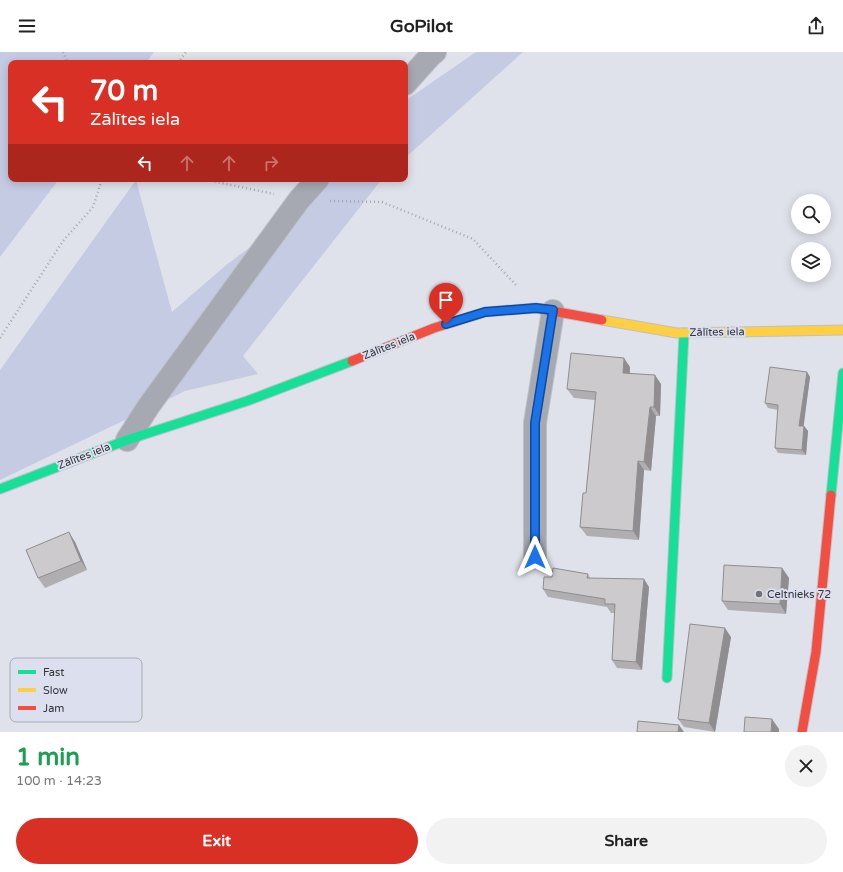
<!DOCTYPE html>
<html lang="en">
<head>
<meta charset="utf-8">
<style>
  :root { --surface:#fff; --page:#f2f2f2; --text:#222; --muted:#767676; --accent:#d93025 }
  body { margin:0; font-family:"Varela Round",sans-serif; background:var(--page); color:var(--text); height:100vh; display:flex; flex-direction:column; font-size:15px; white-space:nowrap }
  * { box-sizing:border-box; margin:0 }
  p { font-size:13px; color:var(--muted) }
  .icon { flex:none; width:22px; height:22px; fill:none; stroke:currentColor; stroke-width:2; stroke-linecap:round; stroke-linejoin:round }
  .map { position:relative; height:680px; overflow:hidden }
  .details { display:flex; flex-direction:column; background:var(--surface); flex:1 }
  .details>* { flex:none }
  .banner { position:absolute; left:8px; top:8px; width:400px; height:122px; border-radius:8px; box-shadow:0 2px 10px #0003; background:#d93025; color:#fff; overflow:hidden }
  .buttons { position:absolute; left:791px; top:142px; display:grid; gap:8px }
  .buttons a { display:grid; place-items:center; width:40px; height:40px; border-radius:50%; background:var(--surface); box-shadow:0 2px 10px #0003; font-size:20px }
  .pin { position:absolute; display:grid; place-items:center; width:34px; height:34px; color:#fff; margin:-41px -17px; border-radius:50% 50% 50% 0; rotate:-45deg; box-shadow:0 0 4px #0007 }
  .pin .icon { rotate:45deg }
  .me { position:absolute; width:44px; margin:-22px; rotate:0deg; stroke-linejoin:round; filter:drop-shadow(0 0 3px #0008) }
  .turn { display:flex; align-items:center; gap:14px; height:84px; padding:0 16px; font-size:18px }
  .turn .icon { width:52px; height:52px; stroke-width:2.5 }
  .turn b { display:block; font-size:28px; line-height:34px }
  .lanes { display:flex; align-items:center; height:38px; padding:0 16px; background:#0003; justify-content:center; gap:20px; direction:ltr }
  .lanes .off { opacity:.35 }
  .round { display:grid; place-items:center; flex:none; width:42px; height:42px; border-radius:21px; background:var(--page) }
  .head { display:flex; align-items:center; justify-content:space-between; height:68px; padding:0 16px }
  h1 { font-size:24px; font-weight:800; line-height:30px; color:#1e9e55 }
  .primary-button { display:flex; gap:8px; margin-top:auto; padding:8px 16px }
  .primary-button a { flex:1; height:46px; border-radius:24px; background:var(--accent); color:#fff; font-size:16px; font-weight:800; line-height:46px; text-align:center }
  .primary-button a+a { background:var(--page); color:var(--text) }
  header { display:flex; justify-content:space-between; align-items:center; height:52px; padding:0 16px; background:var(--surface); font-size:18px; font-weight:800 }
  .map>svg:first-child { display:block }
  .green { fill:#c5cbe3 }
  .lines { fill:none; stroke-linecap:round; stroke-linejoin:round }
  .street-casing { stroke:#bec0c6; stroke-width:24 }
  .fast-casing { stroke:#bec0c6; stroke-width:11 }
  .slow-casing { stroke:#bec0c6; stroke-width:11 }
  .jam-casing { stroke:#bec0c6; stroke-width:11 }
  .path { stroke:#a5a7ae; stroke-width:2.5; stroke-dasharray:1 3; stroke-linecap:butt }
  .street { stroke:#a6a8b2; stroke-width:22 }
  .fast { stroke:#16e098; stroke-width:9 }
  .slow { stroke:#ffcf43; stroke-width:9 }
  .jam { stroke:#f24e42; stroke-width:9 }
  .wall { fill:#b0aeb0 }
  .shaded-wall { fill:#908d90 }
  .building { fill:#cdcacd; stroke:#908d90 }
  .route-casing { stroke:#114b97; stroke-width:10 }
  .route { stroke:#1a73e8; stroke-width:7 }
  .poi-dot { fill:#707278; stroke:#dbdfee; stroke-width:1.5 }
  .labels { text-anchor:middle; dominant-baseline:central; stroke-width:4; stroke-linejoin:round; paint-order:stroke }
  .street-label { font-size:11px; fill:#34353b; stroke:#dbdfee }
  .poi-label { font-size:11px; fill:#34353b; stroke:#dbdfee; text-anchor:start }
  .key { fill:#dbdfee; stroke:#a9acb8; stroke-width:1 }
  .key-label { font-size:11px; fill:#34353b }
</style>
</head>
<body>
<header><svg class="icon" aria-label="menu" viewBox="0 0 24 24"><path d="M4 6h16M4 12h16M4 18h16"/></svg>GoPilot<svg class="icon" aria-label="share" viewBox="0 0 24 24"><path d="M12 15V3M7 8l5-5 5 5M5 13v7h14v-7"/></svg></header>
<div class="map">
<svg width="843" height="680" viewBox="0 0 843 680">
  <rect width="100%" height="100%" fill="#dfe2ea"/>
  <path class="green" d="M 0,0 L 154,0 L 146,11 L 11,11 L 11,127 L 59,127 L 0,205 Z
    M 476,0 L 523,0 L 405,106 L 405,49 Z
    M 324,127 L 382,127 L 243,304 L 258,322 L 185,339 L 0,428 L 0,318 L 136,128 L 172,260 L 225,214 L 304,154 Z"/>
  <g class="lines">
    <defs>
      <path id="street" d="M 405,32 L 432,2 L 435,0
        M 127,388 L 148,355 L 299,148 L 318,127
        M 535,505 L 535,371 L 553,259"/>
      <path id="fast" d="M 0,437 L 127,388 L 247,349 L 352,309
        M 831,443 L 843,321
        M 667,626 L 684,281"/>
      <path id="slow" d="M 602,268 L 677,281 L 843,278"/>
      <path id="jam" d="M 352,309 L 434,276 L 485,260 L 536,256 L 602,268
        M 802,680 L 816,600 L 831,443"/>
    </defs>
    <use href="#street" class="street-casing"/>
    <use href="#fast" class="fast-casing"/>
    <use href="#slow" class="slow-casing"/>
    <use href="#jam" class="jam-casing"/>
    <path class="path" d="M 63,0 L 68,11
      M 178,11 L 186,0
      M 199,127 L 212,129 L 274,142
      M 330,149 L 382,150 L 473,187 L 516,233
      M 0,286 L 63,189 L 93,155 L 102,127"/>
    <use href="#street" class="street"/>
    <use href="#fast" class="fast"/>
    <use href="#slow" class="slow"/>
    <use href="#jam" class="jam"/>
  </g>
  <path class="wall" d="M 630,315 L 630,322 L 661,332 L 660,364 L 656,364 L 651,419 L 644,418 L 639,488 L 587,484 L 580,475 L 586,441 L 595,348 L 574,346 L 567,337 Z
    M 807,320 L 810,325 L 803,374 L 804,374 L 808,379 L 806,403 L 778,401 L 775,396 L 778,358 L 768,356 L 765,351 Z
    M 75,490 L 87,518 L 45,536 L 38,526 Z
    M 782,516 L 789,526 L 786,562 L 728,558 L 722,549 Z
    M 588,522 L 590,526 L 649,535 L 642,618 L 617,616 L 612,608 L 615,561 L 611,561 L 607,555 L 548,545 L 543,537 L 552,525 Z
    M 731,585 L 715,680 L 684,675 L 678,667 Z"/>
  <path class="shaded-wall" d="M 624,306 L 630,315 L 629,330 L 623,321 Z
    M 807,320 L 810,325 L 803,379 L 799,374 Z
    M 655,323 L 661,332 L 660,364 L 654,355 Z
    M 650,355 L 656,364 L 651,419 L 644,410 Z
    M 804,374 L 808,379 L 806,403 L 802,398 Z
    M 638,409 L 644,418 L 639,488 L 633,479 Z
    M 69,480 L 75,490 L 87,518 L 81,509 Z
    M 782,516 L 789,526 L 786,562 L 780,552 Z
    M 644,527 L 649,535 L 642,618 L 636,610 Z
    M 725,576 L 731,585 L 715,680 L 709,671 Z
    M 772,667 L 779,677 L 779,680 L 771,680 Z
    M 679,673 L 684,680 L 678,680 Z"/>
  <path class="building" d="M 571,301 L 624,306 L 623,321 L 655,323 L 654,355 L 650,355 L 644,410 L 638,409 L 633,479 L 580,475 L 583,441 L 586,441 L 596,340 L 567,337 Z
    M 770,315 L 807,320 L 799,374 L 804,374 L 802,398 L 775,396 L 778,353 L 765,351 Z
    M 69,480 L 81,509 L 38,526 L 26,498 Z
    M 724,513 L 782,516 L 780,552 L 722,549 Z
    M 553,516 L 588,522 L 587,526 L 644,527 L 636,610 L 612,608 L 615,552 L 605,552 L 605,547 L 543,537 L 544,525 L 552,525 Z
    M 690,572 L 725,576 L 709,671 L 678,667 Z
    M 745,665 L 772,667 L 771,680 L 744,680 Z
    M 638,669 L 679,673 L 678,680 L 637,680 Z"/>
  <g class="lines">
    <defs>
      <path id="route" d="M 446,272 L 485,260 L 536,256 L 553,258 L 535,371 L 535,505"/>
    </defs>
    <use href="#route" class="route-casing"/>
    <use href="#route" class="route"/>
  </g>
  <circle class="poi-dot" cx="759" cy="542" r="4"/>
  <g class="labels">
    <g class="street-label">
      <text transform="translate(717 280) rotate(-1)">Zālītes iela</text>
      <text transform="translate(389 294) rotate(-22)">Zālītes iela</text>
      <text transform="translate(84 404) rotate(-21)">Zālītes iela</text>
    </g>
    <g class="poi-label">
      <text x="767" y="542">Celtnieks 72</text>
    </g>
  </g>
  <rect x="10" y="606" width="132" height="64" rx="6" class="key"/>
  <rect x="18" y="618" width="18" height="4" fill="#16e098"/>
  <rect x="18" y="636" width="18" height="4" fill="#ffcf43"/>
  <rect x="18" y="654" width="18" height="4" fill="#f24e42"/>
  <g class="key-label">
    <text x="43" y="624">Fast</text>
    <text x="43" y="642">Slow</text>
    <text x="43" y="660">Jam</text>
  </g>
</svg>
<div class="buttons">
<a><svg class="icon" aria-label="search" viewBox="0 0 24 24"><circle cx="10" cy="10" r="6"/><path d="M15 15l6 6"/></svg></a>
<a><svg class="icon" aria-label="layers" viewBox="0 0 24 24"><path d="M12 4l9 5-9 5-9-5zM3 14l9 5 9-5"/></svg></a>
</div>
<div class="pin" style="left:446px;top:272px;background:#d93025"><svg class="icon" aria-label="arrive" viewBox="0 0 24 24"><path d="M6 21V4h12l-3 4 3 4H6"/></svg></div>
<svg class="me" style="left:535px;top:505px" viewBox="-20 -20 40 40"><path d="M0-17L14 15 0 8-14 15z" fill="#1a73e8" stroke="#fff" stroke-width="4"/></svg>
<div class="banner">
<div class="turn"><svg class="icon" aria-label="left" viewBox="0 0 24 24"><path d="M17 20v-9H6M10 6l-5 5 5 5"/></svg><div><b>70 m</b>Zālītes iela</div></div>
<div class="lanes"><svg class="icon" aria-label="left" viewBox="0 0 24 24"><path d="M17 20v-9H6M10 6l-5 5 5 5"/></svg><svg class="icon off" aria-label="ahead" viewBox="0 0 24 24"><path d="M12 20V5M6 11l6-6 6 6"/></svg><svg class="icon off" aria-label="ahead" viewBox="0 0 24 24"><path d="M12 20V5M6 11l6-6 6 6"/></svg><svg class="icon off" aria-label="right" viewBox="0 0 24 24"><path d="M7 20v-9h11M14 6l5 5-5 5"/></svg></div>
</div>
</div>
<section class="details">
<div class="head"><div><h1>1 min</h1><p>100 m · 14:23</p></div><a class="round"><svg class="icon" aria-label="close" viewBox="0 0 24 24"><path d="M6 6l12 12M18 6L6 18"/></svg></a></div>
<div class="primary-button"><a>Exit</a><a>Share</a></div>
</section>
</body>
</html>
